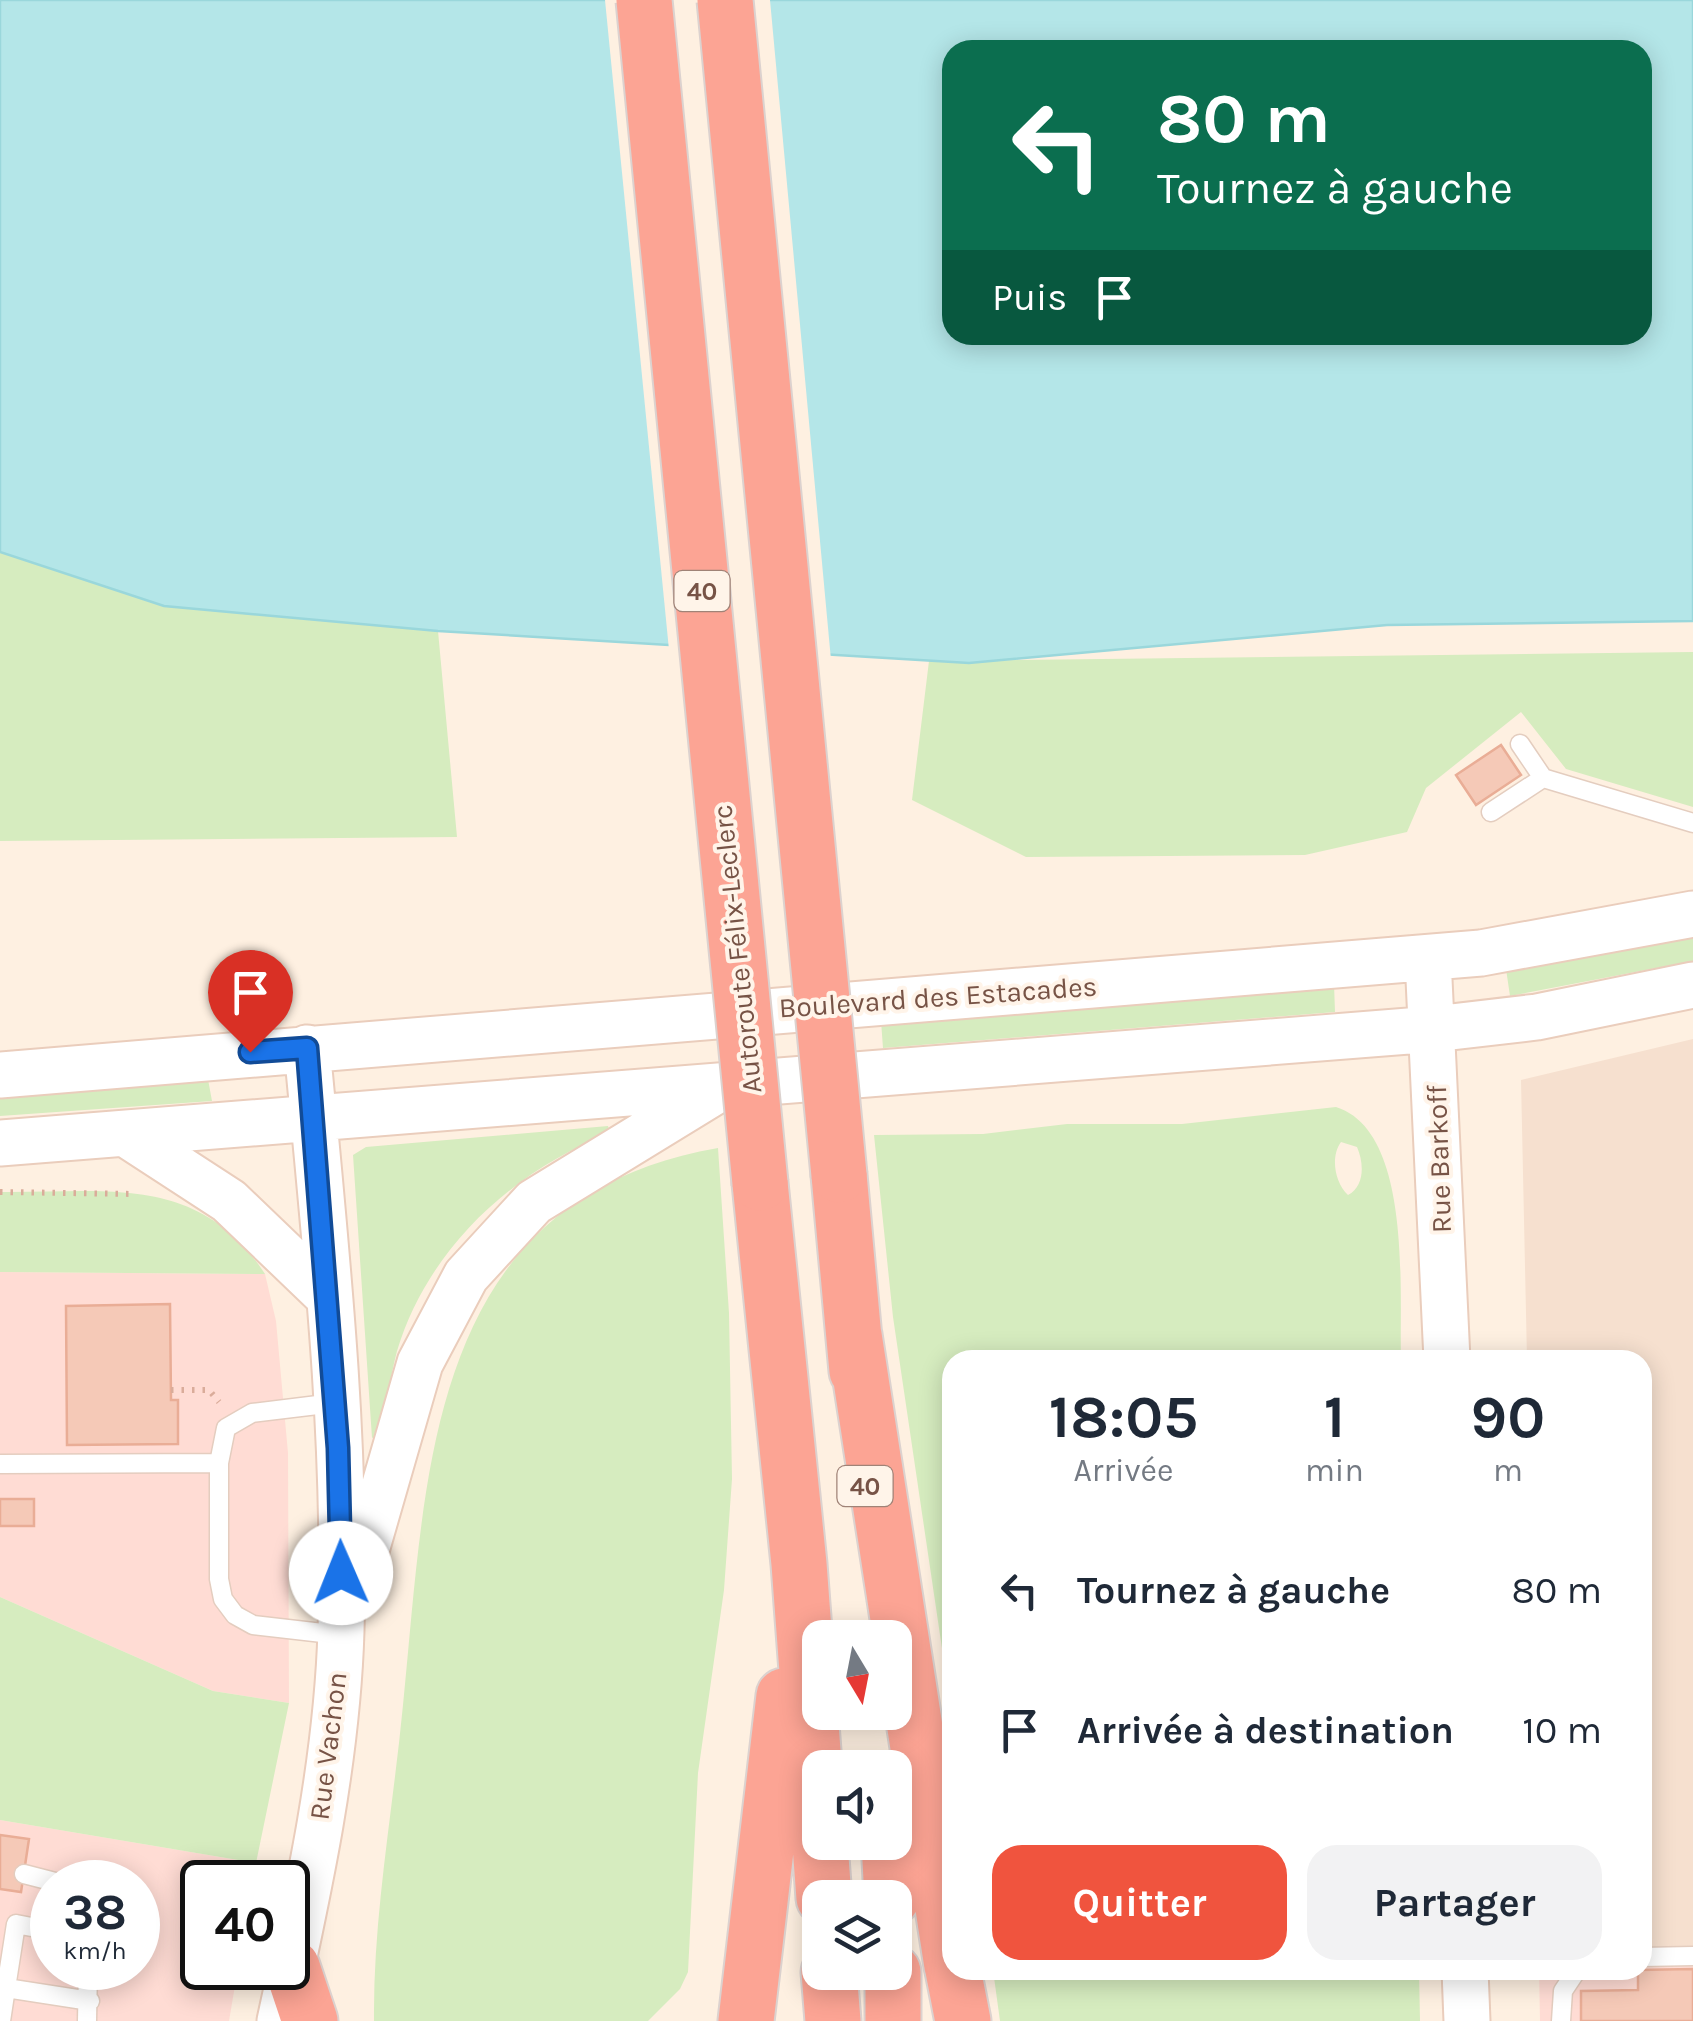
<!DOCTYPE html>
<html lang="fr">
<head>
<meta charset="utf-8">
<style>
  :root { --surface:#fff; --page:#f2f2f3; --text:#1f2937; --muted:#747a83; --accent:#f0543e }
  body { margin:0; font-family:Karla,sans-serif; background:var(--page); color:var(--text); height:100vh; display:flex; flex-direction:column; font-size:38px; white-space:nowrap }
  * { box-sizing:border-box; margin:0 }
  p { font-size:32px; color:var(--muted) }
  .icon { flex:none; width:55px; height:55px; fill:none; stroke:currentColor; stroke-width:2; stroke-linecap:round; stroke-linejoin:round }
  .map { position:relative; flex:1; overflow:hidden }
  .drawer { position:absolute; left:942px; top:1350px; width:710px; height:630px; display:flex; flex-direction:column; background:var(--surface); border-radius:30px; box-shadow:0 5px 25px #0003 }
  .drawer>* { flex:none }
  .banner { position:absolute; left:942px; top:40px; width:710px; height:305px; border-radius:30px; box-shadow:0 5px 25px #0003; background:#0b6e4f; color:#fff; overflow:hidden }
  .needle { width:65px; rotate:170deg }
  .controls { position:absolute; left:802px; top:1620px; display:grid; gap:20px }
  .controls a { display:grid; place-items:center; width:110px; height:110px; border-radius:20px; background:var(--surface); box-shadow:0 5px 25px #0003; font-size:50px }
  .speed { position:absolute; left:30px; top:1860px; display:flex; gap:20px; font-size:50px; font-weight:700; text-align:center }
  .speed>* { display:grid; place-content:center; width:130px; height:130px; border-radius:50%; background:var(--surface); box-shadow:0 5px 25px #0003; line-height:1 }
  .speed small { font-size:25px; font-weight:400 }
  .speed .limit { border:5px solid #111; border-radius:15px; background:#fff; color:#111 }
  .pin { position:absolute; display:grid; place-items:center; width:85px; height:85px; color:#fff; margin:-102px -42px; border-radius:50% 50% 50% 0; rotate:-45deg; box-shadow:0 0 10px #0007 }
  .pin .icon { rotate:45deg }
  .me { position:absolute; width:110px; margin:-55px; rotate:359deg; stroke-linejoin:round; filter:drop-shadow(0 0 8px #0008) }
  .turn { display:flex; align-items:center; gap:35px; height:210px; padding:0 50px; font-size:45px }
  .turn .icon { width:130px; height:130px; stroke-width:2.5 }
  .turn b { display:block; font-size:70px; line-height:85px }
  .then { display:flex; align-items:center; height:95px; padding:0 50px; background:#0003; gap:20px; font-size:38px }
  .eta { display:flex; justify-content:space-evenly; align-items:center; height:170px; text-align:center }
  .eta b { font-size:60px; font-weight:700; line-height:70px }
  .action { display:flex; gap:20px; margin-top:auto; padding:20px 50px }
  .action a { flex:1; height:115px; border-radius:30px; background:var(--accent); color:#fff; font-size:40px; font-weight:700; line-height:115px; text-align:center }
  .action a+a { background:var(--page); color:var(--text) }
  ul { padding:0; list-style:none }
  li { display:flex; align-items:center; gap:30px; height:140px; padding:0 50px }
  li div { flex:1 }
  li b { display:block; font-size:38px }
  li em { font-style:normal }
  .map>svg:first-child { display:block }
  .residential { fill:#f6e0cf }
  .commercial { fill:#ffdcd4; fill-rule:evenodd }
  .green { fill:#d6ecbf; fill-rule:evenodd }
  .water { fill:#b4e6e8; stroke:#9ad7db; stroke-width:2.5; fill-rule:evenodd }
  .pier { fill:#fef0e1 }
  .building { fill:#f5c9b7; stroke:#e9ad96; stroke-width:2.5 }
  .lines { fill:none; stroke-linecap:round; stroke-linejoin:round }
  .lane-casing { stroke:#e4cdbf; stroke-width:21 }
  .secondary-casing { stroke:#eacdbc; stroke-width:49 }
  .highway-casing { stroke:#dcd2cf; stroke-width:59 }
  .path { stroke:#daac9a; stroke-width:6; stroke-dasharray:2.5 8; stroke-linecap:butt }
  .lane { stroke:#fff; stroke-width:18 }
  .secondary { stroke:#fff; stroke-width:45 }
  .highway { stroke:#fca494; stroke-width:55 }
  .highway-bridge-casing { stroke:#dcd2cf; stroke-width:59; stroke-linecap:butt }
  .highway-bridge { stroke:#fca494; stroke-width:55 }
  .route-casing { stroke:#114b97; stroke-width:25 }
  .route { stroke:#1a73e8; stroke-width:18 }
  .labels { text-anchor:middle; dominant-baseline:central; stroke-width:8; stroke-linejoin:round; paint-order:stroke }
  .shield { fill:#fff4e9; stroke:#a08377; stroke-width:2.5 }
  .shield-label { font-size:25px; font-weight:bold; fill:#775346 }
  .street-label { font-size:28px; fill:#775346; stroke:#fff4e9 }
</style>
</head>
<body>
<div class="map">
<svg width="1693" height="2021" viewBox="0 0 1693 2021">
  <rect width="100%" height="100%" fill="#fef0e1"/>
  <path class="residential" d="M 1693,1039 L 1693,1956 L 1643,1956 L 1642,1360 L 1527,1360 L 1521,1080 Z"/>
  <path class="commercial" d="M 0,1272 L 265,1274 L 276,1321 L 288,1453 L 289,1703 L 213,1691 L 0,1597 Z
    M 0,1820 L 256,1863 L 252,1882 L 202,1882 L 202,1968 L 238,1968 L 229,2021 L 0,2021 ZM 52,1882 L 138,1882 L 138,1968 L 52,1968 Z
    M 1643,1956 L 1693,1956 L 1693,2021 L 1540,2021 L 1539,1970 L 1642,1970 Z"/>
  <path class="green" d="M 0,552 L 164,606 L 438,631 L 457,837 L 0,841 Z
    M 1693,652 L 1693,807 L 1566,769 L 1521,712 L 1426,788 L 1407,832 L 1305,855 L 1026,857 L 912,800 L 929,661 Z
    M 1693,933 L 1693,961 L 1510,996 L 1506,969 Z
    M 1334,984 L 1335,1012 L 883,1048 L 881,1021 Z
    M 207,1074 L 212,1101 L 0,1116 L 0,1093 Z
    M 1336,1107 C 1413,1131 1399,1294 1401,1360 L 952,1360 L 952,1716 L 893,1317 L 874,1135 L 983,1134 L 1067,1124 L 1182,1124 ZM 1341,1142 L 1357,1147 C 1364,1163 1365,1186 1348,1195 C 1335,1183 1330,1157 1341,1142 Z
    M 608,1126 L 610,1133 C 513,1171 428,1248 397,1351 C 390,1378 386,1407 381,1434 L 372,1438 L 353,1155 L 366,1147 Z
    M 718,1148 L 729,1313 L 732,1479 L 724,1590 L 698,1773 L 688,1972 L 680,1989 L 648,2021 L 374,2021 C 373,1915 393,1810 403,1705 C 427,1469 426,1199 718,1148 Z
    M 0,1192 C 106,1193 199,1173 265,1274 L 0,1272 Z
    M 0,1597 L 213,1691 L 289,1703 L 256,1863 L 0,1820 Z
    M 993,1970 L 1419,1970 L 1420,2021 L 1000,2021 Z"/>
  <path class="water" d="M 0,0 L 1693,0 L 1693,621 L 1387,625 L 969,663 L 438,631 L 164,606 L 0,552 ZM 952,50 L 1642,50 L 1642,335 L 952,335 Z"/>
  <path class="pier" d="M 605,0 L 770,0 L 831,660 L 669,650 Z"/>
  <path class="building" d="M 1501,745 L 1521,775 L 1476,805 L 1456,775 Z
    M 170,1304 L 171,1400 L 178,1400 L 178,1444 L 67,1445 L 66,1306 Z
    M 0,1499 L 34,1499 L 34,1526 L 0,1526 Z
    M 0,1835 L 29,1839 L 21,1892 L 0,1889 Z
    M 1693,1969 L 1693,2021 L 1581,2021 L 1581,1991 L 1638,1990 L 1638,1970 Z"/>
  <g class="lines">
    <defs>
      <path id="lane" d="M 1520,744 L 1543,778
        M 1491,812 L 1543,778 L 1693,823
        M 334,1403 L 252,1413 L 226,1428 L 219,1463 L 219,1579 L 223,1599 L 235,1615 L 253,1625 L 340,1635
        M 0,1464 L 219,1463
        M 24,1874 L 55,1882
        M 1642,1957 L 1693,1956
        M 0,1987 L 6,1988 L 16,1924 L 52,1931
        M 1,2021 L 6,1988 L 90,2001
        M 87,2021 L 88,1968
        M 1561,2021 L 1563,1991 L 1577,1970"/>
      <path id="secondary" d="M 1428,958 L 1447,1360
        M 0,1075 L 1481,953 L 1693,914
        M 126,1134 L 229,1201 L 327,1295
        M 0,1143 L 1434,1029 L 1537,1017 L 1693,985
        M 354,1592 L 420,1363 L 466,1276 L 534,1202 L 712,1093
        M 1465,1970 L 1467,2021
        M 280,2021 C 308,1893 337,1763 341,1631 C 347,1438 325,1240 307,1048"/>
      <path id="highway" d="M 839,1175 L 857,1371
        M 760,1183 L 799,1564 L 824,1898
        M 854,1335 L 952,1966
        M 889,1842 L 892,1898
        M 292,1967 L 310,2021
        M 953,1970 L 963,2021
        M 829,1972 L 833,2021
        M 746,2021 L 784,1696
        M 893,2021 L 893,1972"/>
    </defs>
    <use href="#lane" class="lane-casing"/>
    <use href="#secondary" class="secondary-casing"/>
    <use href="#highway" class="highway-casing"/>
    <path class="path" d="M 0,1192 L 135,1194
      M 171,1390 L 209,1390 L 219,1402"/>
    <use href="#lane" class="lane"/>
    <use href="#secondary" class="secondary"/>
    <use href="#highway" class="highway"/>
    <defs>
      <path id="highway-bridge" d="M 644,0 L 760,1183
        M 725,0 L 839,1175"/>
    </defs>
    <use href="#highway-bridge" class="highway-bridge-casing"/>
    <use href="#highway-bridge" class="highway-bridge"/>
  </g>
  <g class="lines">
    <defs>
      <path id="route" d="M 250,1052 L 307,1048 L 338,1448 L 341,1573"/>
    </defs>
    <use href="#route" class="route-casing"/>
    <use href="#route" class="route"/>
  </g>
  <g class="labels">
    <g class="shield">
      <rect x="674.5" y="571" width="55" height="40" rx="8"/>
      <rect x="837.5" y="1466" width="55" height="40" rx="8"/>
    </g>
    <g class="shield-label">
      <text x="702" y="591">40</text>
      <text x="865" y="1486">40</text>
    </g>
    <g class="street-label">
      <text transform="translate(737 949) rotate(-96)">Autoroute Félix-Leclerc</text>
      <text transform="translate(938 997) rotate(-4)">Boulevard des Estacades</text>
      <text transform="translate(1439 1159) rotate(-92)">Rue Barkoff</text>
      <text transform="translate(328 1746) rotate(-83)">Rue Vachon</text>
    </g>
  </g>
</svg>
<div class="controls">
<a><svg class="needle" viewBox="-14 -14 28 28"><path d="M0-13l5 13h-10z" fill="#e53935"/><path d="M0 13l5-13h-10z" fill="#747a83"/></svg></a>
<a><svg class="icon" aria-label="sound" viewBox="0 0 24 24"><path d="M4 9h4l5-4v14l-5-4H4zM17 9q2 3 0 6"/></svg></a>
<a><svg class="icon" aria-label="layers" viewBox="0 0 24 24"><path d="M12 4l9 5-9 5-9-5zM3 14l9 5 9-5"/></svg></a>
</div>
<div class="speed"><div>38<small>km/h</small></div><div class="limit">40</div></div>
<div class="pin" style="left:250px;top:1052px;background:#d93025"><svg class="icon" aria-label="arrive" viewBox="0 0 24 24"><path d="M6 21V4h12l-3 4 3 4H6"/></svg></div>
<svg class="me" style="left:341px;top:1573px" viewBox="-20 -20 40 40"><circle r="19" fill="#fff"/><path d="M0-13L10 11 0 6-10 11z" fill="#1a73e8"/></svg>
<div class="banner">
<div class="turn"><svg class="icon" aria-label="left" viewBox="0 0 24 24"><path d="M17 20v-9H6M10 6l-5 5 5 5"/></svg><div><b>80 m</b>Tournez à gauche</div></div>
<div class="then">Puis<svg class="icon" aria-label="arrive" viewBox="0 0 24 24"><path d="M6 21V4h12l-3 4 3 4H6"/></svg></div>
</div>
<section class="drawer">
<div class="eta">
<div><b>18:05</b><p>Arrivée</p></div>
<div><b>1</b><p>min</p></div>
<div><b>90</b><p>m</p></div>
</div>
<ul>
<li><svg class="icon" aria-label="left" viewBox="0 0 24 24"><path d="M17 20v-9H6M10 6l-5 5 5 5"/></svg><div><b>Tournez à gauche</b></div><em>80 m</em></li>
<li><svg class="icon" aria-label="arrive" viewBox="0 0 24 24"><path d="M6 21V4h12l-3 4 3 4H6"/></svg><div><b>Arrivée à destination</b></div><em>10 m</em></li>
</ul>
<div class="action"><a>Quitter</a><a>Partager</a></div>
</section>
</div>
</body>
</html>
